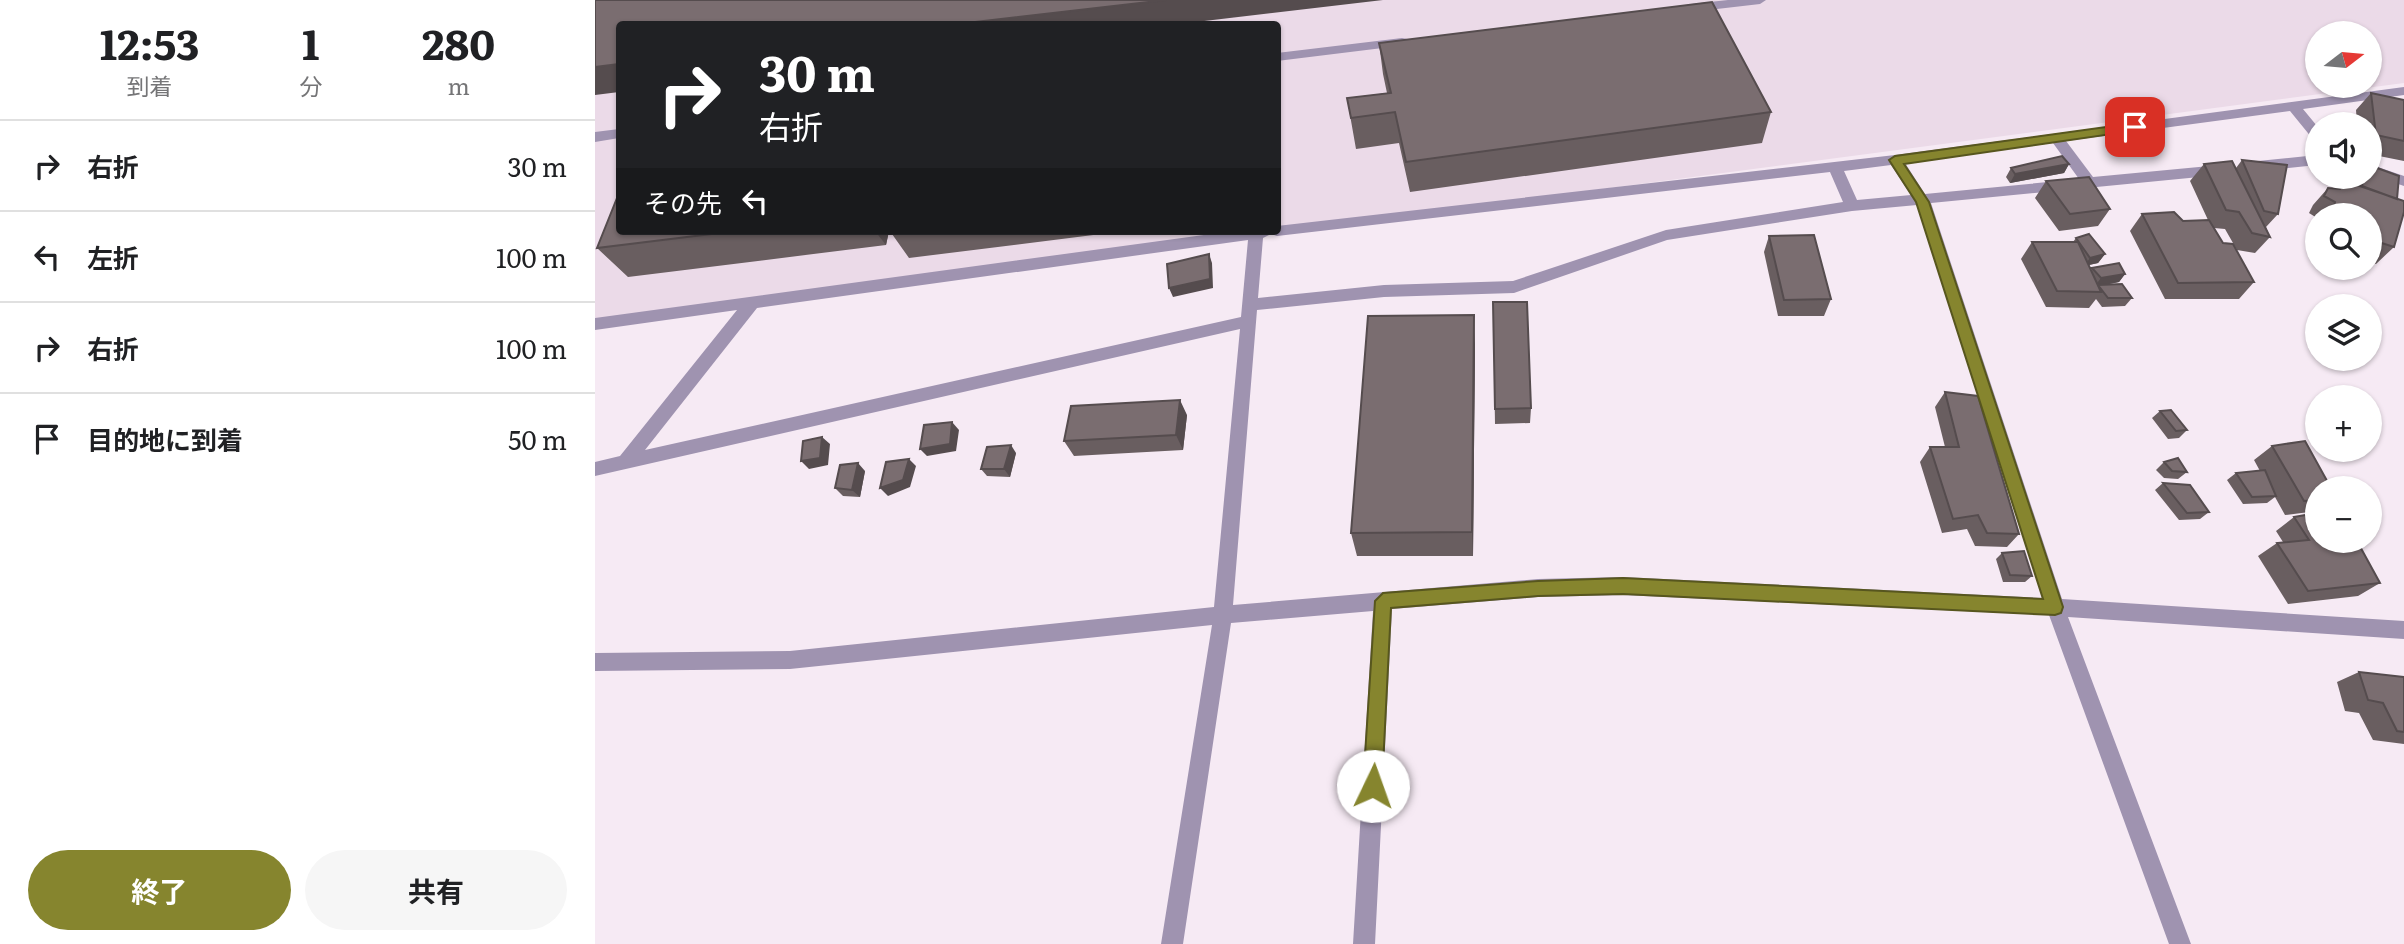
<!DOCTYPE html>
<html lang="ja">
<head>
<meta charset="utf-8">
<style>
  :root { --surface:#fff; --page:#f6f6f6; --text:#202124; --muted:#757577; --line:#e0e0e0; --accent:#86852e }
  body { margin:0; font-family:Literata,"Noto Sans JP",serif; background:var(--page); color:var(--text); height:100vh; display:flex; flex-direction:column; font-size:26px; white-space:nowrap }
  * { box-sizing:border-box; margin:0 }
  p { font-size:23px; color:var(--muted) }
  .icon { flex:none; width:38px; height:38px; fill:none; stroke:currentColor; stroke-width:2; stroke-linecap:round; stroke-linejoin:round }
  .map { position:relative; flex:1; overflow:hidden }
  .panel { display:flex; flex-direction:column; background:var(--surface); width:595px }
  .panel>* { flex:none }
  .guide { position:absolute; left:21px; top:21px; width:665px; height:214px; border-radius:7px; box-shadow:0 2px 5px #0004; background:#202124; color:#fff; overflow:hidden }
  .needle { width:46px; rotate:74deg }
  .fabs { position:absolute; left:1710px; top:21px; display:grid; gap:14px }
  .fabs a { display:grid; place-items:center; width:77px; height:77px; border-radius:50%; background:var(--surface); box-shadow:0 2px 5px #0004; font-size:35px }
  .pin { position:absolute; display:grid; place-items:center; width:60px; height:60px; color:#fff; margin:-30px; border-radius:14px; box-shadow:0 4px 10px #0006 }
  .me { position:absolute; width:77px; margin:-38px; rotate:3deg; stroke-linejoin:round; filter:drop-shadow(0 0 5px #0008) }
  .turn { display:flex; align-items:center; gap:24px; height:147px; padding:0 28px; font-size:32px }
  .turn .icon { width:91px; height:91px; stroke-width:2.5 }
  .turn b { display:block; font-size:49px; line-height:60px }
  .then { display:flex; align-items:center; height:66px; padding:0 28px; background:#0003; gap:14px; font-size:26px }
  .eta { display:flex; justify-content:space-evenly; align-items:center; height:119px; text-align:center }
  .eta b { font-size:42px; font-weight:700; line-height:49px }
  .cta { display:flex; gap:14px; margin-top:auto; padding:14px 28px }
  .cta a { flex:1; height:80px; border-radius:42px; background:var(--accent); color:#fff; font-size:28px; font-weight:700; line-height:80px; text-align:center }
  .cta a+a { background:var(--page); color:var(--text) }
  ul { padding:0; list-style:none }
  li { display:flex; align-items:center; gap:21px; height:91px; padding:0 28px; border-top:2px solid var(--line) }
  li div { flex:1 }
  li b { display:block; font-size:26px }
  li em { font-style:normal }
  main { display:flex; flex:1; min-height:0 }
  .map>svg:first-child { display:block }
  .built { fill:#ebdae8; fill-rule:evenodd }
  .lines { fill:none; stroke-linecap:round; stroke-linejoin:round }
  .minor { fill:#9f93b0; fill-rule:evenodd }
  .wall { fill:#695e60 }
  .shaded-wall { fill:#554c4e }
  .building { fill:#7a6d70; stroke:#554c4e; stroke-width:2 }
  .route { fill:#86852e; stroke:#57561e; stroke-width:2 }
</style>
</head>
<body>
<main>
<section class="panel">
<div class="eta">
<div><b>12:53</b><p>到着</p></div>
<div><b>1</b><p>分</p></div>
<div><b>280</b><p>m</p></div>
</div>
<ul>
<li><svg class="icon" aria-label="right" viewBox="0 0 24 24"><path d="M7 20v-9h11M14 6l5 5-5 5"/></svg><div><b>右折</b></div><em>30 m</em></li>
<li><svg class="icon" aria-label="left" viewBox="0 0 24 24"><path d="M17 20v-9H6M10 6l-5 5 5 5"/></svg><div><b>左折</b></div><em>100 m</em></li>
<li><svg class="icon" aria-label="right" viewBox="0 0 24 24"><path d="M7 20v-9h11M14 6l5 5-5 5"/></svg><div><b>右折</b></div><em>100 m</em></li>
<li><svg class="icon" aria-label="arrive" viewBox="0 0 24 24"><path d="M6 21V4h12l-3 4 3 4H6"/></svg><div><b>目的地に到着</b></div><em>50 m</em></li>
</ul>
<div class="cta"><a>終了</a><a>共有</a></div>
</section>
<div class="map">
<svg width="1809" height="944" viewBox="0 0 1809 944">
  <rect width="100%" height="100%" fill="#f6eaf4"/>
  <path class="built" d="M 0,0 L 1809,0 L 1809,83 L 0,322 ZM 24,24 L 682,24 L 682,231 L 24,231 ZM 1722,33 L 1774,33 L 1774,86 L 1722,86 Z"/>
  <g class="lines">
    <path class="minor" d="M 1133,0 L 1171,0 L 1165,4 L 1096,12 L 1090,8 L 1096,4 Z
      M 807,38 L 812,39 L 812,45 L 682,61 L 682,53 Z
      M 1809,87 L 1809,95 L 1708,109 L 1722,126 L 1722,140 L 1717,138 L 1695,111 L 1471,141 L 1498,177 L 1625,165 L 1632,170 L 1625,175 L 1336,203 L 1467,599 L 1809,621 L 1809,639 L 1473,617 L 1596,944 L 1574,944 L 1454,615 L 1028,595 L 943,597 L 797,609 L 780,944 L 758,944 L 778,611 L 636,623 L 588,944 L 566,944 L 617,625 L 195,669 L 0,671 L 0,653 L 195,651 L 619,607 L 645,329 L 0,476 L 0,462 L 25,456 L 142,310 L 0,330 L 0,318 L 638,231 L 682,231 L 682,226 L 1300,155 ZM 1458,143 L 1484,179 L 1330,194 L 1310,163 ZM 1296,165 L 1316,195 L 1262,200 L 1249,171 ZM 1235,172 L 1248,202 L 1071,230 L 918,281 L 789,285 L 663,298 L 668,238 L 676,234 L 682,236 ZM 1322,205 L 1448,598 L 1028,577 L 943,579 L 638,605 L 662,310 L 789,297 L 919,293 L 1072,240 L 1257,211 ZM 653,240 L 646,317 L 50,450 L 162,308 Z
      M 24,129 L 24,138 L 0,142 L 0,132 Z
      M 1722,155 L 1722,165 L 1663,171 L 1656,166 L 1663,161 Z
      M 1774,164 L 1809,176 L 1809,186 L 1774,174 Z"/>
  </g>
  <path class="wall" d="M 784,43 L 1176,112 L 1167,143 L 815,192 L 804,143 L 761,149 L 752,98 L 792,93 L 788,74 Z
    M 1776,93 L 1809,100 L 1809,161 L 1774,154 L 1774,124 L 1762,124 L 1761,110 Z
    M 1647,160 L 1683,214 L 1671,227 L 1675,237 L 1660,253 L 1642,250 L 1630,229 L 1619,228 L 1628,243 L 1659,282 L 1644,299 L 1570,299 L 1535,231 L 1547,214 L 1588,221 L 1613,220 L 1595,181 L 1609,164 L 1641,168 Z
    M 1474,164 L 1469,173 L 1415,183 L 1411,177 L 1416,168 Z
    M 1763,177 L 1774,177 L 1799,247 L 1781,264 L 1774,262 L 1774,215 L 1722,215 L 1722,218 L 1714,213 L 1718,205 L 1733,188 L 1742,189 L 1750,181 L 1761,184 Z
    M 1451,181 L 1515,209 L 1503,226 L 1464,231 L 1440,198 Z
    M 1722,228 L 1722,244 L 1719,243 Z
    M 24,231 L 294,231 L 291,245 L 33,277 L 2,248 Z
    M 297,231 L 530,231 L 314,258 L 297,234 Z
    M 1174,236 L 1236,299 L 1229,316 L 1183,316 L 1169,252 Z
    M 1481,238 L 1510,254 L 1503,263 L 1494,265 L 1496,270 L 1497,268 L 1530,274 L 1524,282 L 1509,285 L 1537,298 L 1530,306 L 1507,307 L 1501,299 L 1494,308 L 1451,307 L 1426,259 L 1437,242 L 1478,242 Z
    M 898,302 L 936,408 L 935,423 L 900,424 Z
    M 880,344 L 878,556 L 762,556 L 756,533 Z
    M 1350,392 L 1424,534 L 1412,547 L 1380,546 L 1372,529 L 1347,533 L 1325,462 L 1335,447 L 1350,447 L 1340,407 Z
    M 1565,411 L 1592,430 L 1584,438 L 1573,439 L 1557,418 Z
    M 592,415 L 588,450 L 479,456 L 469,441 Z
    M 1677,446 L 1722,488 L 1722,511 L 1690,515 L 1680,497 L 1672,503 L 1648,504 L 1632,480 L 1641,473 L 1665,471 L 1659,460 Z
    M 421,453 L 415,477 L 392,476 L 386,469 Z
    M 1569,462 L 1592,472 L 1583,479 L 1569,478 L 1561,470 Z
    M 270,471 L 265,497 L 248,496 L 240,488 Z
    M 1568,483 L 1614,512 L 1605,519 L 1584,520 L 1560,490 Z
    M 1699,517 L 1785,583 L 1763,596 L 1693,604 L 1663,556 L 1682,543 L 1688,542 L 1681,531 Z
    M 1407,553 L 1437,576 L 1430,582 L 1408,582 L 1401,559 Z
    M 1764,672 L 1809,677 L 1809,744 L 1778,740 L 1764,713 L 1750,711 L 1742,682 Z"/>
  <path class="shaded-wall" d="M 571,0 L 788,0 L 584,24 L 363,24 Z
    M 24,64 L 24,92 L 0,95 L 0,67 Z
    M 1474,164 L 1469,173 L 1415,183 L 1420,174 Z
    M 280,231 L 294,231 L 291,245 Z
    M 614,254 L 617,263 L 618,288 L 578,297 L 574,288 Z
    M 1510,254 L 1503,263 L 1489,266 L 1495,258 Z
    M 1530,274 L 1524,282 L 1499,287 L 1506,278 Z
    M 879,315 L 880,344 L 878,556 L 877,532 Z
    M 585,400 L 592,415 L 588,450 L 581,435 Z
    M 357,422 L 364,430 L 361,451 L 332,456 L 325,449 Z
    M 227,437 L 235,444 L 233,465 L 214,469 L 206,461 Z
    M 416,445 L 421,453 L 415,477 L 409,469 Z
    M 314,459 L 321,466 L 315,487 L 293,496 L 285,488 Z
    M 263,463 L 270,471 L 265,497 L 257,490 Z"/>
  <path class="building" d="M 0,0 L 571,0 L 363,24 L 24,24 L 24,64 L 0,67 Z
    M 1117,2 L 1176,112 L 811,162 L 800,112 L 756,118 L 752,98 L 796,93 L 784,43 Z
    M 1776,93 L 1809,100 L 1809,141 L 1781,135 Z
    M 1467,156 L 1474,164 L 1420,174 L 1416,168 Z
    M 1647,160 L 1692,165 L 1683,214 L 1669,211 Z
    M 1637,161 L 1675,237 L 1657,233 L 1644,212 L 1631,210 L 1609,164 Z
    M 1774,165 L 1804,176 L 1802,199 L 1767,186 L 1769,177 L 1774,177 Z
    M 1494,177 L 1515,209 L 1475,214 L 1451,181 Z
    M 1750,181 L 1809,201 L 1809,212 L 1799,247 L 1774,239 L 1774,215 L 1737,215 L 1740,202 L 1729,196 L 1733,188 L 1745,189 Z
    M 24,193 L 24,231 L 141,231 L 2,248 Z
    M 1579,212 L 1588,221 L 1614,220 L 1628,243 L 1638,244 L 1659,282 L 1583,283 L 1547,214 Z
    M 297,231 L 323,231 L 297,234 Z
    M 1494,234 L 1510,254 L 1495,258 L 1481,238 Z
    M 1219,235 L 1236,299 L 1189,300 L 1174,236 Z
    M 1437,242 L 1483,242 L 1506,292 L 1462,291 Z
    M 614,254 L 615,279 L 574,288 L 572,264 Z
    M 1524,263 L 1530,274 L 1506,278 L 1497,268 Z
    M 1527,284 L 1537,298 L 1513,298 L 1503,285 Z
    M 898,302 L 932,302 L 936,408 L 900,409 Z
    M 879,315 L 877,532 L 756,533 L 773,316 Z
    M 1350,392 L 1383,396 L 1424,534 L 1392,533 L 1383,515 L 1358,519 L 1335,447 L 1364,447 Z
    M 585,400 L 581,435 L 469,441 L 476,406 Z
    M 1576,410 L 1592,430 L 1581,431 L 1565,411 Z
    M 357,422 L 355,444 L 325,449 L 329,425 Z
    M 227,437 L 225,458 L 206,461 L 208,441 Z
    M 1710,441 L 1736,488 L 1722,488 L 1722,500 L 1709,501 L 1677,446 Z
    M 416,445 L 409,469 L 386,469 L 392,447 Z
    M 1583,458 L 1592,472 L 1577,471 L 1569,462 Z
    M 314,459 L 308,480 L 285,488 L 291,462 Z
    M 263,463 L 257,490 L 240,488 L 245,465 Z
    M 1670,470 L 1681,496 L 1657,497 L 1641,473 Z
    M 1568,483 L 1595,485 L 1614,512 L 1592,513 Z
    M 1722,513 L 1722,541 L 1762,541 L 1785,583 L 1713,591 L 1682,543 L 1714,540 L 1699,517 Z
    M 1429,551 L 1437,576 L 1415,575 L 1407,553 Z
    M 1764,672 L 1809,677 L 1809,732 L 1802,731 L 1788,703 L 1773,700 Z"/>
  <path class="route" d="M 1540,123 L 1545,124 L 1545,130 L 1309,164 L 1334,202 L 1468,607 L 1466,613 L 1460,615 L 1028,594 L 943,596 L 796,608 L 787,786 L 784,792 L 778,795 L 771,792 L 768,786 L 780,601 L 788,593 L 943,581 L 1028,578 L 1448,599 L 1321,202 L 1294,160 L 1300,156 Z"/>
</svg>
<div class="fabs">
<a><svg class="needle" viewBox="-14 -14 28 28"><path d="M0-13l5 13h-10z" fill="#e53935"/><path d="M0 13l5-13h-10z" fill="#757577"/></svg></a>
<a><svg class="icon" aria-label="sound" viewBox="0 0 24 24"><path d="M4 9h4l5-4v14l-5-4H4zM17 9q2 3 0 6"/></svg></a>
<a><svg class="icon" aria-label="search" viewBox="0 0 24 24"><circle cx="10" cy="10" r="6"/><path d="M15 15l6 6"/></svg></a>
<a><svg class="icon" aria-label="layers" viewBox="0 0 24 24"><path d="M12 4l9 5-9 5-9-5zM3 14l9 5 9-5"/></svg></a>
<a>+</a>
<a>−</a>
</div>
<div class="pin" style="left:1540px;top:127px;background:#d93025"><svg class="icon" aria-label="arrive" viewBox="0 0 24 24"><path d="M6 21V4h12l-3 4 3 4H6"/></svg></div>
<svg class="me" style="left:778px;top:786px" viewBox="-20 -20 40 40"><circle r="19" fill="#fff"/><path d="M0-13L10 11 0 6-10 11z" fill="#86852e"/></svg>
<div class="guide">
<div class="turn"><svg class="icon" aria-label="right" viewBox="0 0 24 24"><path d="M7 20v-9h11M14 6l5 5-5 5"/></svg><div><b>30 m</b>右折</div></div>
<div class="then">その先<svg class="icon" aria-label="left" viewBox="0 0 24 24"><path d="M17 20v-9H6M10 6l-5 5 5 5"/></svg></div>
</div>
</div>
</main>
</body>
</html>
